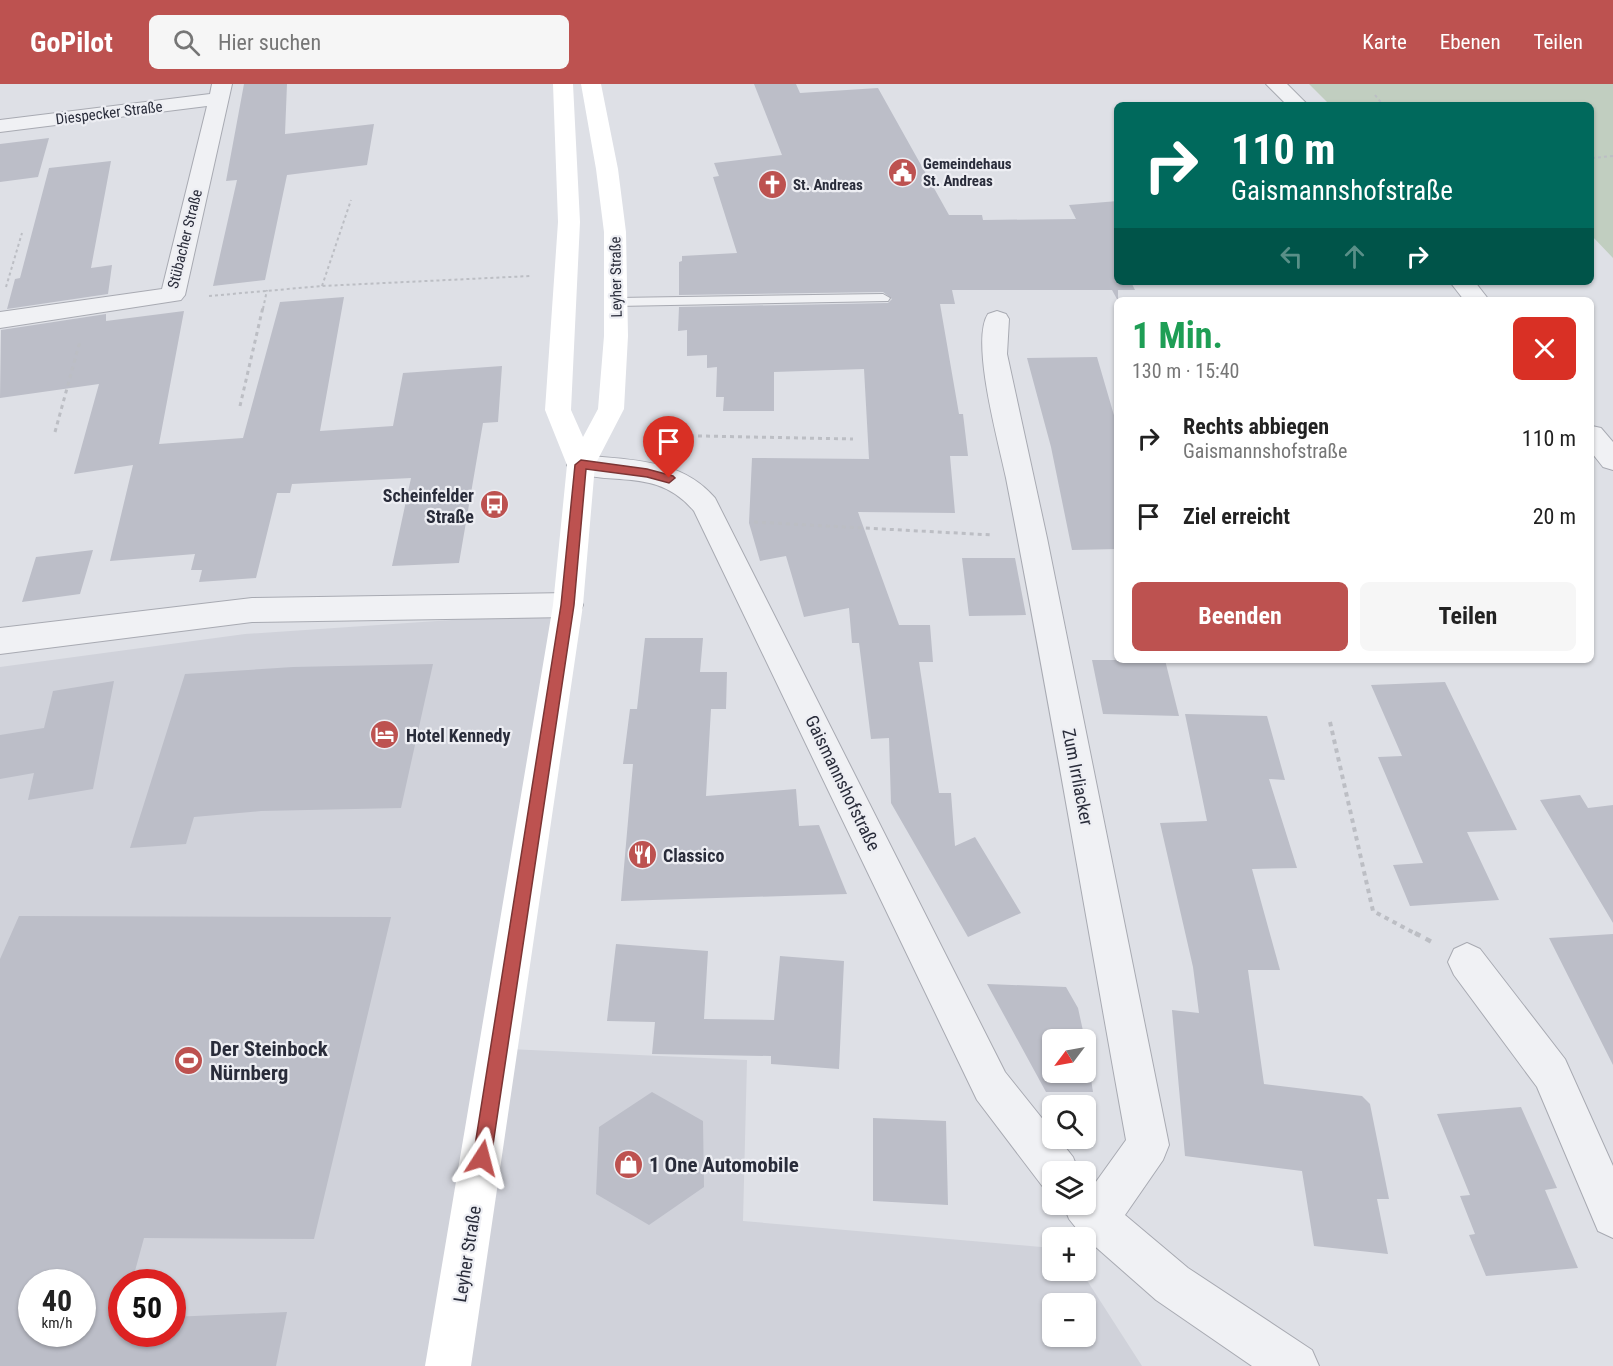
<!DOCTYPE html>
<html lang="de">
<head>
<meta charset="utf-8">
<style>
  :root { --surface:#fff; --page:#f6f6f6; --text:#222; --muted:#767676; --accent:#bd5250 }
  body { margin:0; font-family:"Roboto Condensed",sans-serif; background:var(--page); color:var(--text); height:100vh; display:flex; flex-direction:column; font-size:22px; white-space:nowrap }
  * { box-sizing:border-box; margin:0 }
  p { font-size:20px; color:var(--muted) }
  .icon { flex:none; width:33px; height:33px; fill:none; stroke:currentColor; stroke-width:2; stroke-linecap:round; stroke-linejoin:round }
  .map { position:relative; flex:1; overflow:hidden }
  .details { position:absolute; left:1114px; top:213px; width:480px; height:366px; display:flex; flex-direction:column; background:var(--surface); border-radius:9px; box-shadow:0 2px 4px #0004 }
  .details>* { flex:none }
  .guide { position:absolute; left:1114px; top:18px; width:480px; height:183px; border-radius:9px; box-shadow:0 2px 4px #0004; background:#00695c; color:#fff; overflow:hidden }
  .needle { width:39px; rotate:238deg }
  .controls { position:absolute; left:1042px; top:945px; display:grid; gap:12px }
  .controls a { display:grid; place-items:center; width:54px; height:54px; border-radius:9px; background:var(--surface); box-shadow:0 2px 4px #0004; font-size:30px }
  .speed { position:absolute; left:18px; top:1185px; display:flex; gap:12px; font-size:30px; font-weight:700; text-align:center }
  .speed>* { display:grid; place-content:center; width:78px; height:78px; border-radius:50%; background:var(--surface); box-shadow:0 2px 4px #0004; line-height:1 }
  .speed small { font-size:15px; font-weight:400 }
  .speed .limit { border:9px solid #d22; background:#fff; color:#111 }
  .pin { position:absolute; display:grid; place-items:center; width:51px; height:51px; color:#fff; margin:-62px -26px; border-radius:50% 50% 50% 0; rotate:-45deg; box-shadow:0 0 6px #0007 }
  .pin .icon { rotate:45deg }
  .me { position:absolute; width:66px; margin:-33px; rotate:9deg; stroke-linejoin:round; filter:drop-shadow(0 0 4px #0008) }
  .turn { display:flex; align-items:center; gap:21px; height:126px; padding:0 18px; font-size:27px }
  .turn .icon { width:78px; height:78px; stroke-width:2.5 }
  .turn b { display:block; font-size:42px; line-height:51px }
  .lanes { display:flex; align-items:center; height:57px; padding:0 18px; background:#0003; justify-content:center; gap:30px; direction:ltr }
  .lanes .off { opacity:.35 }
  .round { display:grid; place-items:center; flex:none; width:63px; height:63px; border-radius:9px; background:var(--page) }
  .overview { display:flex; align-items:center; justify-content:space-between; height:102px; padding:0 18px }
  h1 { font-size:36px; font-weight:700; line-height:45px; color:#1e9e55 }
  .cta { display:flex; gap:12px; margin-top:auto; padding:12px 18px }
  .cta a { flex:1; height:69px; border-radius:9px; background:var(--accent); color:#fff; font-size:24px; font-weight:700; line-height:69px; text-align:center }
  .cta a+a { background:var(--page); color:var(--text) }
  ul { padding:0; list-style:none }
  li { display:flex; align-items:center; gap:18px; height:78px; padding:0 18px }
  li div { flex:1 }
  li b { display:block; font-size:22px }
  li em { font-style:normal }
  header { display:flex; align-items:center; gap:36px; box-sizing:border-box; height:84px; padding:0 30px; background:var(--accent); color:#fff }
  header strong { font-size:28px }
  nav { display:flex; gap:33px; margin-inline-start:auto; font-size:21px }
  .search { width:420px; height:54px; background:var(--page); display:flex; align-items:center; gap:15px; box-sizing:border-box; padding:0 21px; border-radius:9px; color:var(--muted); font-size:22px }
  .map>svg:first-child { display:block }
  .built { fill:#d0d2da; fill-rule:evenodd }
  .green { fill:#c1cec0 }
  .building { fill:#bcbec8; fill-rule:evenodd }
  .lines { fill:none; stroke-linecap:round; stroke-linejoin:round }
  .lane-casing { stroke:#a8aab2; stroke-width:2 }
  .street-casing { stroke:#a8aab2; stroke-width:2 }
  .path-far3 { stroke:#bcbec4; stroke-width:2; stroke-dasharray:3 3; stroke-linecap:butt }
  .path-far2 { stroke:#bcbec4; stroke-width:3; stroke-dasharray:4 4; stroke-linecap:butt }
  .path-far1 { stroke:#bcbec4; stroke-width:4; stroke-dasharray:4.5 4.5; stroke-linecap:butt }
  .path { stroke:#bcbec4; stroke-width:4.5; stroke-dasharray:6 6; stroke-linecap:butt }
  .lane { fill:#f0f1f4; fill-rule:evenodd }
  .street { fill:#f0f1f4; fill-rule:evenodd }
  .secondary { fill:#fff; fill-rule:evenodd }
  .route { fill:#bd5250; stroke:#7b3534; stroke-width:1.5 }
  .labels { text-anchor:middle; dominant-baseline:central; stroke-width:4.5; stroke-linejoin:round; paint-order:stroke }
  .far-street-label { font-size:15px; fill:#292c3a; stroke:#edeef3 }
  .far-poi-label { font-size:15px; font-weight:bold; fill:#292c3a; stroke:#edeef3; text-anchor:start }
  .poi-label { font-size:18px; font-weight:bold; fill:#292c3a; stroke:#edeef3; text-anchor:start }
  .street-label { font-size:18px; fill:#292c3a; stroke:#edeef3 }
  .near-poi-label { font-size:21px; font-weight:bold; fill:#292c3a; stroke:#edeef3; text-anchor:start }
</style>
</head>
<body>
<header>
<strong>GoPilot</strong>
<div class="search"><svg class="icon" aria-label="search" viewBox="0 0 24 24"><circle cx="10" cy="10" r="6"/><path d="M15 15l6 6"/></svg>Hier suchen</div>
<nav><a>Karte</a><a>Ebenen</a><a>Teilen</a></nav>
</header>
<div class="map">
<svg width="1613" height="1282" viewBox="0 0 1613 1282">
  <rect width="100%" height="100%" fill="#dee0e6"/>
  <path class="built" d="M 570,528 L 509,965 L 747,976 L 743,1137 L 1053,1164 L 1053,1186 L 1081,1187 L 1142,1282 L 0,1282 L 0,583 L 245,550 ZM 32,1198 L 82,1198 L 82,1250 L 32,1250 ZM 122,1198 L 172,1198 L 172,1250 L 122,1250 ZM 1053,1220 L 1086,1220 L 1086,1252 L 1053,1252 Z"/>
  <path class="green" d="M 1309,0 L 1613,0 L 1613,174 L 1592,152 L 1592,21 L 1330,21 Z"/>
  <path class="building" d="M 244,0 L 287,0 L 285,50 L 374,40 L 367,81 L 287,91 L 265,196 L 213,202 L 237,96 L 226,97 Z
    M 754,0 L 796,0 L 800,9 L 878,4 L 949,131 L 982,131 L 983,136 L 1076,135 L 1069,121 L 1118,117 L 1118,198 L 1131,198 L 1135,206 L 1118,206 L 1118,217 L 1112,206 L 952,206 L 955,220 L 940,220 L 959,330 L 963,330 L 968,372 L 950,372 L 955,429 L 858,428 L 899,541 L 930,541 L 933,578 L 919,578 L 939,709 L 951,709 L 955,762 L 975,753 L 1021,829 L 968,853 L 891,719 L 889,654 L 871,655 L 859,559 L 852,559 L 849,524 L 804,533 L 786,472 L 760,477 L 749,439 L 752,374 L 869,375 L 864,285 L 774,288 L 774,327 L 723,327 L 724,313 L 716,313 L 717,283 L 707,284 L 707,271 L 687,272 L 687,246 L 678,247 L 679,223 L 888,219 L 892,215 L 883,208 L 679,211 L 679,178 L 682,177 L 682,172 L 737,169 L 713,93 L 719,92 L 714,79 L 782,71 Z
    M 49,54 L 38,93 L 0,98 L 0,60 Z
    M 111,77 L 91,184 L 112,181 L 108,210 L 7,225 L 15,195 L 20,194 L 49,84 Z
    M 344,213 L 320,347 L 393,342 L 403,289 L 502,282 L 498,338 L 483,339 L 459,479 L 392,482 L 411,394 L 292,400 L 290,409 L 277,409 L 256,494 L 199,498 L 202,486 L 191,486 L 195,470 L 110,477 L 133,381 L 74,390 L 99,300 L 0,314 L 1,246 L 106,230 L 106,237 L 184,227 L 159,360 L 243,354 L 280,218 Z
    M 1097,273 L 1118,345 L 1118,465 L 1072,466 L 1051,363 L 1027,274 Z
    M 93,466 L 80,510 L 22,518 L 36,473 Z
    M 962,474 L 1015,474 L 1026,531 L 969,532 Z
    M 645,554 L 703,554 L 700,588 L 727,588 L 726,625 L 711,625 L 706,712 L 796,705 L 799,742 L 819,741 L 847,810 L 621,817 L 633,680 L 623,680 L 630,625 L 637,625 Z
    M 1092,576 L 1165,576 L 1179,632 L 1103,630 Z
    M 433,580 L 401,724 L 261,727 L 194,733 L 186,760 L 130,764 L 185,590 L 293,583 Z
    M 114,597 L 93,705 L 28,716 L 34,689 L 0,695 L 0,651 L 44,644 L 53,607 Z
    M 1445,598 L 1517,746 L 1467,748 L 1499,816 L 1410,822 L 1393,781 L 1423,779 L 1378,673 L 1402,672 L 1371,601 Z
    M 1185,630 L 1267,632 L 1285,696 L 1269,695 L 1297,784 L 1252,785 L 1280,886 L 1248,886 L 1264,1000 L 1362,1012 L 1370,1020 L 1389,1115 L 1377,1115 L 1388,1170 L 1314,1162 L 1302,1087 L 1185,1072 L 1172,926 L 1199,929 L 1193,883 L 1160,739 L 1207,737 Z
    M 1580,711 L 1588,724 L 1613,721 L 1613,839 L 1540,716 Z
    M 19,832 L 391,833 L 314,1155 L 144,1154 L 132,1198 L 122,1198 L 122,1250 L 172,1250 L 172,1233 L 287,1228 L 276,1282 L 0,1282 L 0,875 ZM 32,1198 L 82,1198 L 82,1250 L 32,1250 Z
    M 1613,850 L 1613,981 L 1549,854 Z
    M 616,860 L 708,867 L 704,935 L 774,936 L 780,872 L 844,877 L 839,985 L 771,980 L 771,972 L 652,970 L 655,938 L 607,937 Z
    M 987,900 L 1066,903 L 1078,924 L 1085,956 L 1053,956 L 1053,988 L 1086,988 L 1086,963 L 1093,1008 L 1046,1008 Z
    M 652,1008 L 703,1037 L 704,1103 L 649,1141 L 596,1110 L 599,1043 Z
    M 1521,1023 L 1557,1104 L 1545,1106 L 1578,1184 L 1486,1192 L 1469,1151 L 1475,1150 L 1460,1112 L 1470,1111 L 1437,1030 Z
    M 873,1034 L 946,1037 L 948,1121 L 873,1117 Z"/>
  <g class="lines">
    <defs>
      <path id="lane" d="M 883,210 L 890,214 L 888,217 L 617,222 L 610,218 L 617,214 Z"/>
      <path id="street" d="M 212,0 L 232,0 L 185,211 L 181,216 L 0,244 L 0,228 L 162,205 L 207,22 L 0,48 L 0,36 L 210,10 Z
        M 1266,0 L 1287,0 L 1308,21 L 1287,21 Z
        M 1450,198 L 1475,198 L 1489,216 L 1464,216 Z
        M 997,227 L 1006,230 L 1009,235 L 1007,270 L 1047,454 L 1169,1061 L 1163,1076 L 1125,1131 L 1188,1184 L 1312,1266 L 1319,1282 L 1252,1282 L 1156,1216 L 1081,1150 L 1069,1135 L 1063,1120 L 1086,1120 L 1086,1099 L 1093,1102 L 1126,1056 C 1086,835 1049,614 1006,394 C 999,360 970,257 988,230 Z
        M 1592,342 L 1601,344 L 1613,358 L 1613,386 L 1603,383 L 1592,369 Z
        M 581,371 C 629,376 681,374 715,414 L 1005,988 L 1053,1048 L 1053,1054 L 1058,1054 L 1073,1073 L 1079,1088 L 1053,1088 L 1053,1107 L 1043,1103 L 977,1016 L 694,427 C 658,384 617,402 571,388 L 567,381 L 571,374 Z
        M 568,509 L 579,512 L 583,521 L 579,530 L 568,533 L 252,538 L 0,570 L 0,544 L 252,514 Z
        M 1467,859 L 1480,865 L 1565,975 L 1613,1082 L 1613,1154 L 1598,1147 L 1537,1003 L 1454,891 L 1448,878 L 1454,865 Z"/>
    </defs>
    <use href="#lane" class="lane-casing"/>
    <use href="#street" class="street-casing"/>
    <path class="path-far3" d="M 1375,11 L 1383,21
      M 1592,74 L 1613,72
      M 322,202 L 351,116
      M 6,203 L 22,149
      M 209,212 L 322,202 L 531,192
      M 263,225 L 267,206"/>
    <path class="path-far2" d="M 240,322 L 263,223
      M 55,348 L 80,257
      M 650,351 L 853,355
      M 754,438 L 993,451"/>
    <path class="path-far1" d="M 1330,638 L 1373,827 L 1418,851"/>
    <path class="path" d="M 1415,849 L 1432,858"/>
    <use href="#lane" class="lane"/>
    <use href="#street" class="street"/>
    <path class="secondary" d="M 553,0 L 573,0 L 580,138 L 571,326 L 583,353 L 598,325 L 604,252 L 604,148 L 596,85 L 581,0 L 601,0 L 618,85 L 626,148 L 628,252 L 624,325 L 595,381 L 583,521 L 471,1282 L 425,1282 L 553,521 L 567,381 L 545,326 L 558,138 Z"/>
  </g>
  <path class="route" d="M 581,376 L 647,385 L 673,392 L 675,394 L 669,399 L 647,393 L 586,385 L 574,521 L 491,1074 L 488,1080 L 482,1083 L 476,1080 L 473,1074 L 561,521 L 575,381 Z"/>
  <defs>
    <symbol id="civic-disc" viewBox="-11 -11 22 22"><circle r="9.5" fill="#bd5250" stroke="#edeef3"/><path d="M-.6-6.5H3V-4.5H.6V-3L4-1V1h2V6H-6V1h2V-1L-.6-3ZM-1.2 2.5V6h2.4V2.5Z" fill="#fff"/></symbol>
    <symbol id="church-disc" viewBox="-11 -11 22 22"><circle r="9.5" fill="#bd5250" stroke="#edeef3"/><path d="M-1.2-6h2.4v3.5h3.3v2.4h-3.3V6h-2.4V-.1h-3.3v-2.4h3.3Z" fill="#fff"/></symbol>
    <symbol id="bus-disc" viewBox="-11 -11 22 22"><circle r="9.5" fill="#bd5250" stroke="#edeef3"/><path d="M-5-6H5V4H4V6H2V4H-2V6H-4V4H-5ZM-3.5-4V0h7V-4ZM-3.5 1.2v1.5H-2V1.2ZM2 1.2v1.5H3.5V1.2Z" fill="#fff"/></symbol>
    <symbol id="hotel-disc" viewBox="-11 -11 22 22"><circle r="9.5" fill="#bd5250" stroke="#edeef3"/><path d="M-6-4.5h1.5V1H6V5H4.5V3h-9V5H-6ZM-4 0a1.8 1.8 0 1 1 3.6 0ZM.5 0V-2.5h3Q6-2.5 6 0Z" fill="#fff"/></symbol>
    <symbol id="restaurant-disc" viewBox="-11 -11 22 22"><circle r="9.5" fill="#bd5250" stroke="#edeef3"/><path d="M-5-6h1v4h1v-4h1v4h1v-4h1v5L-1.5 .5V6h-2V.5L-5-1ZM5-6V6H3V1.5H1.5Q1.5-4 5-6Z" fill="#fff"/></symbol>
    <symbol id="stadium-disc" viewBox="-11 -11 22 22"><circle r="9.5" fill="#bd5250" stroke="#edeef3"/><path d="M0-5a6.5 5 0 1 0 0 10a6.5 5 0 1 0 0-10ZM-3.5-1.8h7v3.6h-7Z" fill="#fff"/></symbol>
    <symbol id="shop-disc" viewBox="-11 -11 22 22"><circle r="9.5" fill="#bd5250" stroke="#edeef3"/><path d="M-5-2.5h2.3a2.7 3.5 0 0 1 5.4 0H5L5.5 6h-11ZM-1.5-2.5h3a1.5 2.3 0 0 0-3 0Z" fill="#fff"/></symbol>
  </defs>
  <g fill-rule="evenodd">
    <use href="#civic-disc" x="886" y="72" width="33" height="33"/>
    <use href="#church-disc" x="756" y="84" width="33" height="33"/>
    <use href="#bus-disc" x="478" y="404" width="33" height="33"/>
    <use href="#hotel-disc" x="368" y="634" width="33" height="33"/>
    <use href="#restaurant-disc" x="626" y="754" width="33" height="33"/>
    <use href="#stadium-disc" x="172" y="960" width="33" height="33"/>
    <use href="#shop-disc" x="612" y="1064" width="33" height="33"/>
  </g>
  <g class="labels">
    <g class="far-street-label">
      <text transform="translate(109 29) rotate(-7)">Diespecker Straße</text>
      <text transform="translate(185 155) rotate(-76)">Stübacher Straße</text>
      <text transform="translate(616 193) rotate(-91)">Leyher Straße</text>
    </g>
    <g class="far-poi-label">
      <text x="923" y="80">Gemeindehaus<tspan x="923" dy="17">St. Andreas</tspan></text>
      <text x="793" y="101">St. Andreas</text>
    </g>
    <g class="poi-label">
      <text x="474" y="411" text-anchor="end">Scheinfelder<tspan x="474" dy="21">Straße</tspan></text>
      <text x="406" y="651">Hotel Kennedy</text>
      <text x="663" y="771">Classico</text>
    </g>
    <g class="street-label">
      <text transform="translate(1078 693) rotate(79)">Zum Irrliacker</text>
      <text transform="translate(843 699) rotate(64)">Gaismannshofstraße</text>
      <text transform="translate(467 1170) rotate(-81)">Leyher Straße</text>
    </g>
    <g class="near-poi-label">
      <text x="210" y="965">Der Steinbock<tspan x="210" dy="24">Nürnberg</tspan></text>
      <text x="649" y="1081">1 One Automobile</text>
    </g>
  </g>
</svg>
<div class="controls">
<a><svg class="needle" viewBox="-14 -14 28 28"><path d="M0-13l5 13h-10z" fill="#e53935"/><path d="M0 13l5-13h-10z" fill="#767676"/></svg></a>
<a><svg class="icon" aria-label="search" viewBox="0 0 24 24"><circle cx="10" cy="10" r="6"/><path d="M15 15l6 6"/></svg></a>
<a><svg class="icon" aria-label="layers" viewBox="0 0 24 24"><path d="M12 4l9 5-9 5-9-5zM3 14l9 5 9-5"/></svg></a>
<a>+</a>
<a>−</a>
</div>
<div class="speed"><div>40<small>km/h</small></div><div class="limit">50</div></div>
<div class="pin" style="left:669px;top:394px;background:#d93025"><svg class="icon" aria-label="arrive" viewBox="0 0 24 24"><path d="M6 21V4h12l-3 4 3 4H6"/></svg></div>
<svg class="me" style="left:482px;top:1074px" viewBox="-20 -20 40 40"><path d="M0-17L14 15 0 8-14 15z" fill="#bd5250" stroke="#fff" stroke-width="4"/></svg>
<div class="guide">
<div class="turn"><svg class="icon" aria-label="right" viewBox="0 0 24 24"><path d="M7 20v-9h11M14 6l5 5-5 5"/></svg><div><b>110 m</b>Gaismannshofstraße</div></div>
<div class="lanes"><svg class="icon off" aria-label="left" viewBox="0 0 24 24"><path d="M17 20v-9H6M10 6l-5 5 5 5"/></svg><svg class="icon off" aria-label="ahead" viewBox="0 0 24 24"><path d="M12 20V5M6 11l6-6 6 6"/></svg><svg class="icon" aria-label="right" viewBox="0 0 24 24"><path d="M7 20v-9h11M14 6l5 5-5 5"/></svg></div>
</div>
<section class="details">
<div class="overview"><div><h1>1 Min.</h1><p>130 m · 15:40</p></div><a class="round" style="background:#d93025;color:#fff"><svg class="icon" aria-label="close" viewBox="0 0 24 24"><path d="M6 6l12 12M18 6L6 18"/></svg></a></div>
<ul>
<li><svg class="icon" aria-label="right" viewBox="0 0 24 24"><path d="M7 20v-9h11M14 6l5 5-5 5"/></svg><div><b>Rechts abbiegen</b><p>Gaismannshofstraße</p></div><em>110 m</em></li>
<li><svg class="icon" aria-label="arrive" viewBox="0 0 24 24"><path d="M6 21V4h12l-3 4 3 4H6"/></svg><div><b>Ziel erreicht</b></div><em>20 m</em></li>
</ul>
<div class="cta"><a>Beenden</a><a>Teilen</a></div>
</section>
</div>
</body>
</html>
